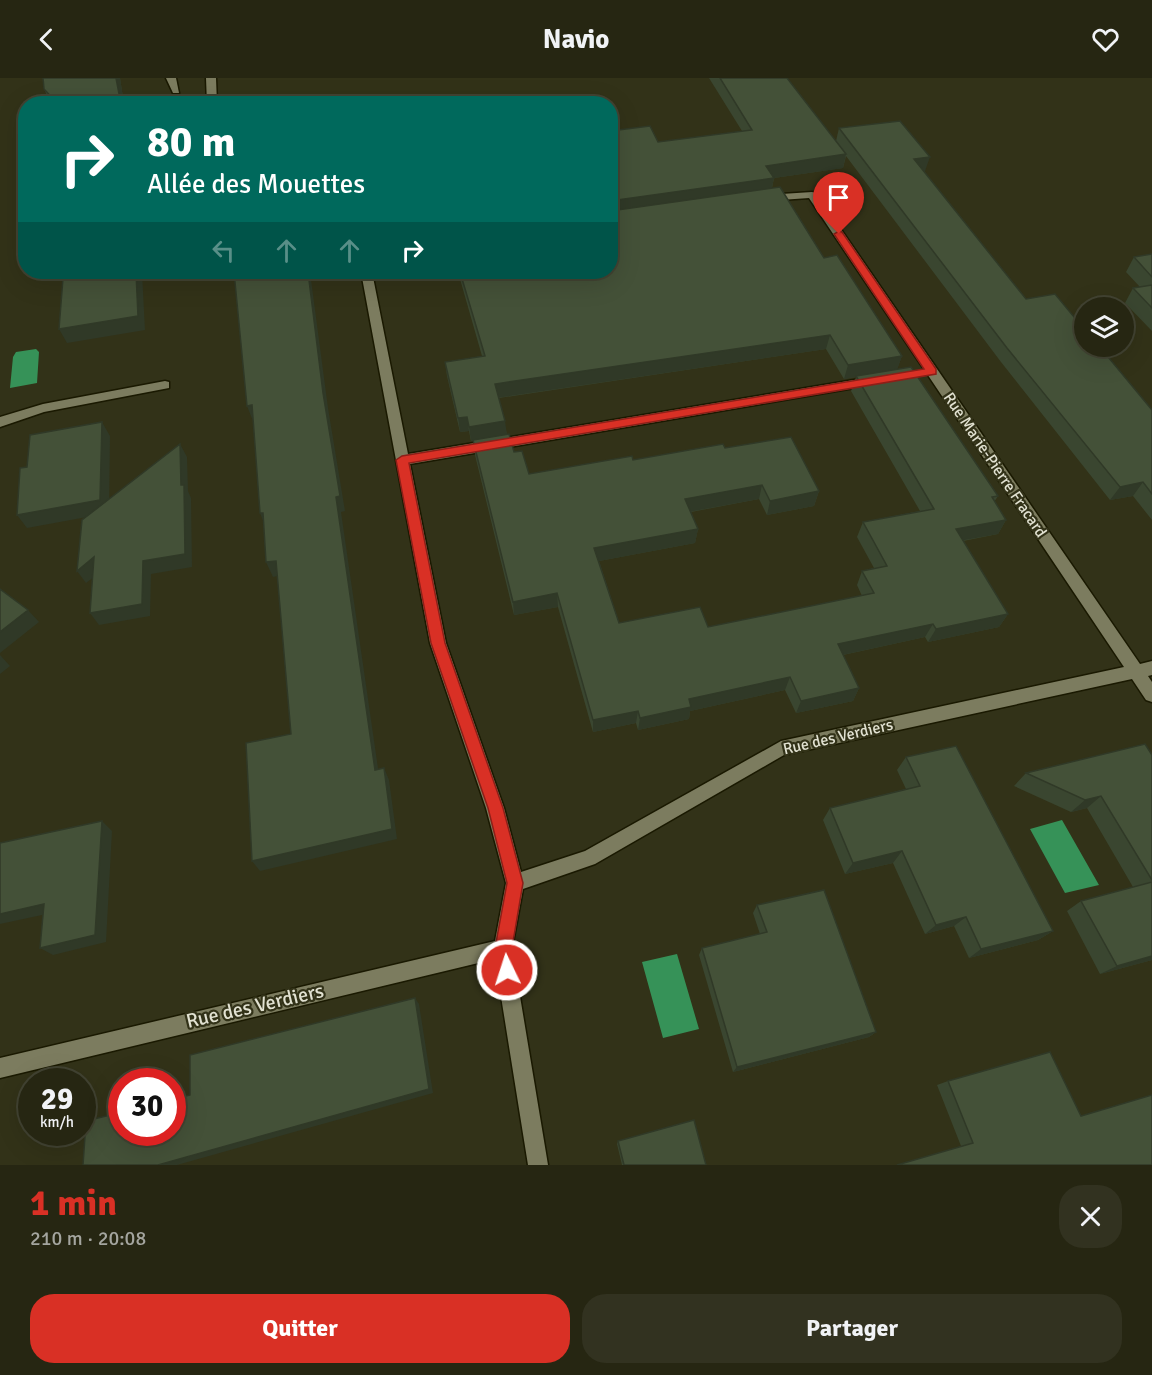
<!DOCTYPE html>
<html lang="fr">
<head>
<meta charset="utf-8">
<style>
  :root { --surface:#262612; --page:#323220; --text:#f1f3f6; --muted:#a4a59f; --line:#424332; --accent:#d93025 }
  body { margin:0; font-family:Signika,sans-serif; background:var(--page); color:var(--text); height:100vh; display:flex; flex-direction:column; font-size:22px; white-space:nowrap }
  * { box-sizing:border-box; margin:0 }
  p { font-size:20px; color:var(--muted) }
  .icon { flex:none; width:33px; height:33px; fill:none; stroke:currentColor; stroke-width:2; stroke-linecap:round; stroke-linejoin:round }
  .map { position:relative; height:1087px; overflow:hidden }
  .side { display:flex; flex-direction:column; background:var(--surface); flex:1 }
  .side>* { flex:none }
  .guide { position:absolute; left:18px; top:18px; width:600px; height:183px; border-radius:24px; box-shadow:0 6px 24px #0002,0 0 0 2px var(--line); background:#00695c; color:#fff; overflow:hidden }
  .buttons { position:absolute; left:1074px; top:219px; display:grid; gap:12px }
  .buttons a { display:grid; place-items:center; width:60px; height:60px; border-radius:50%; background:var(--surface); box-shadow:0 6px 24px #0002,0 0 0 2px var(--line); font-size:30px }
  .speed { position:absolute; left:18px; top:990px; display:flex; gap:12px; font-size:30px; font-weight:700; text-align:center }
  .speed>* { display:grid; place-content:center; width:78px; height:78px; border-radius:50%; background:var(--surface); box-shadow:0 6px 24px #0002,0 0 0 2px var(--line); line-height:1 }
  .speed small { font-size:15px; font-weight:400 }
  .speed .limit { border:9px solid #d22; background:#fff; color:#111 }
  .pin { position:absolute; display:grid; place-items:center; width:51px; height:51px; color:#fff; margin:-62px -26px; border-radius:50% 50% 50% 0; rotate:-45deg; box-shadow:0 0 6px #0007 }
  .pin .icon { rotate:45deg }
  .me { position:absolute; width:66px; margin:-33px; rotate:356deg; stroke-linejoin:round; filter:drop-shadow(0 0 4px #0008) }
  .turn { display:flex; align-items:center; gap:21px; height:126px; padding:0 30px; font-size:27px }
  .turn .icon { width:78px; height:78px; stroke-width:2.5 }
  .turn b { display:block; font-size:42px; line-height:51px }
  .lanes { display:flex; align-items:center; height:57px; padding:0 30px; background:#0003; justify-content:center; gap:30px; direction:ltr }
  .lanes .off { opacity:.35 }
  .round { display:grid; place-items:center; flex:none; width:63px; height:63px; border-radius:24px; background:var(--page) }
  .head { display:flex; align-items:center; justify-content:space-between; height:102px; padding:0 30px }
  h1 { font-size:36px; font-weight:800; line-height:45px; color:var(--accent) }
  .primary-button { display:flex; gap:12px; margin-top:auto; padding:12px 30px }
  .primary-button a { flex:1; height:69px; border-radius:24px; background:var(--accent); color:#fff; font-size:24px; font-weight:800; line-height:69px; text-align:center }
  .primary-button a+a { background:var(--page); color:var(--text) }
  header { display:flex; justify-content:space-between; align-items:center; height:78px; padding:0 30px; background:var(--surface); font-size:27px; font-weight:800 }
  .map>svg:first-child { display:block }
  .water { fill:#369258 }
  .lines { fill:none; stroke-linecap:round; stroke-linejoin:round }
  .service-casing { stroke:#1a1901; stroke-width:3 }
  .minor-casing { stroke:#1a1901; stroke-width:3 }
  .service { fill:#7c7c5f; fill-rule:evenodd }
  .minor { fill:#7c7c5f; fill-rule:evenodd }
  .wall { fill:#3a4630; fill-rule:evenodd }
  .shaded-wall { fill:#303927 }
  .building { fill:#445138; stroke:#303927; stroke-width:1.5 }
  .route { fill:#d93025; stroke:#8d1f18; stroke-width:1.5 }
  .labels { text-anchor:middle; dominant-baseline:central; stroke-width:4.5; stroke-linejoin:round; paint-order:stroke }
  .street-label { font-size:16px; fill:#e2e2d2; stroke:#323218 }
  .near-street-label { font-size:20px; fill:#e2e2d2; stroke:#323218 }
</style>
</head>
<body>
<header><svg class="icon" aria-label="back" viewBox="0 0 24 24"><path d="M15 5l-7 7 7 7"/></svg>Navio<svg class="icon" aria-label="heart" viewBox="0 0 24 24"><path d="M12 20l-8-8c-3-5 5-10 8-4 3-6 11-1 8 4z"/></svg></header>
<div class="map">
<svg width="1152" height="1087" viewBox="0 0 1152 1087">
  <rect width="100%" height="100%" fill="#323218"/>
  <path class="water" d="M 36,271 L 39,274 L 37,305 L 10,310 L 13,279 L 16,274 Z
    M 1062,742 L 1099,807 L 1065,815 L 1030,751 Z
    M 677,876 L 699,951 L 663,960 L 642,884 Z"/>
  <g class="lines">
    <defs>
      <path id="service" d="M 166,0 L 176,0 L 179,15 L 173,15 Z"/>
      <path id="minor" d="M 206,0 L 216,0 L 217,26 L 207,26 Z
        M 812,114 L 816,115 L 1140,586 L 1152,583 L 1152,597 L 1148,598 L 1152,604 L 1152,624 L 1146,622 L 1132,601 L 784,677 L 595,786 L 523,811 L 512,870 L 548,1087 L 528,1087 L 495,881 L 0,1000 L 0,980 L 495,863 L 506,805 L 486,730 L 430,565 L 361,194 L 372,194 L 408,376 L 872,299 L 878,303 L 872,307 L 410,386 L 446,565 L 504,730 L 521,794 L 585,773 L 781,663 L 1124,589 L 809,120 L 766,123 L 761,120 L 766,117 Z
        M 165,303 L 169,304 L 169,310 L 44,334 L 0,349 L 0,339 L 43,326 Z"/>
    </defs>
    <use href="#service" class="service-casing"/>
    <use href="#minor" class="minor-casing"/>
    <use href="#service" class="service"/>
    <use href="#minor" class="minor"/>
  </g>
  <path class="wall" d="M 43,0 L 120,0 L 124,26 L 51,26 L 44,11 Z
    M 709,0 L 787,0 L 836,63 L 839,50 L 925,93 L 923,93 L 1026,221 L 1152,332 L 1152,442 L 1133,418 L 1110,422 L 1001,284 L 846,78 L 843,90 L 774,100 L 772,110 L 824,180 L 902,278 L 897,291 L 998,418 L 994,424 L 1006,442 L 998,456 L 963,463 L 1008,536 L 999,549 L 928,564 L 925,559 L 843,577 L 859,610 L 853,623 L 796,635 L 785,612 L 690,633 L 689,641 L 638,652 L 636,645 L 593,654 L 558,529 L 514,537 L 475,377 L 473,363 L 471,363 L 469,353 L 460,354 L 447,298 L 445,284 L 482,278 L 458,194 L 610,194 L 658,64 L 742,53 ZM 826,271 L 844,301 L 856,299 L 851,313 L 920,433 L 863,444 L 857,459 L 874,490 L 862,493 L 857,507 L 862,518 L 708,549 L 619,545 L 599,483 L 695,465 L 698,451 L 691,434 L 759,421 L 767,437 L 814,428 L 819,413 L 725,370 L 529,396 L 514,374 L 507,357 L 499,320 Z
    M 1152,176 L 1152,253 L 1125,225 L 1133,210 L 1140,209 L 1126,194 L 1134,179 Z
    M 1152,677 L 1152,882 L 1100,896 L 1067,833 L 1081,823 L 1133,809 L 1087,730 L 1071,734 L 1014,708 L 1026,695 Z
    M 906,679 L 1053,853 L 1038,862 L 969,880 L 954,848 L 925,856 L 893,785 L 845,796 L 823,742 L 830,730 L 906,711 L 897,692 Z
    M 757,827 L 876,954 L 869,959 L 733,994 L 699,877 L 702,870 L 760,856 L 753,835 Z
    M 948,1003 L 1081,1038 L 1152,1017 L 1152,1087 L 961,1068 L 937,1007 Z
    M 618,1063 L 706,1087 L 622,1087 L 617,1066 Z"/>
  <path class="shaded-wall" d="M 116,0 L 120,0 L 124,26 L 121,26 Z
    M 846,76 L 843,90 L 774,100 L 771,114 L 610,138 L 610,123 L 766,88 Z
    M 930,79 L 925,93 L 909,95 L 914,81 Z
    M 136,194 L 142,194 L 145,252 L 67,265 L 59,251 Z
    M 308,194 L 310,194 L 328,330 L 345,433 L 341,434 L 380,704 L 375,692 L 336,419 Z
    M 830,257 L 826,271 L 496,320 L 495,306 Z
    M 902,278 L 897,292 L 844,301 L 848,287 Z
    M 252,327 L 253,343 L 247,328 Z
    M 467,339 L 469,353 L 460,354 L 458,340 Z
    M 505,343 L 507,357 L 471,363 L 469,349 Z
    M 102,344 L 110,358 L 109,435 L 27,450 L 17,437 Z
    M 180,366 L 187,379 L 188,413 L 191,420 L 192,489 L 151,496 L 150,538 L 99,547 L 90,535 L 143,483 L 181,407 Z
    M 1143,404 L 1133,418 L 1110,422 L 1120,409 Z
    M 762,407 L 759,421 L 683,435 L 685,421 Z
    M 819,413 L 814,428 L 767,437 L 770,423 Z
    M 260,435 L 263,435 L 266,450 Z
    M 1006,442 L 998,456 L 948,465 L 956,451 Z
    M 698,451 L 695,465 L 594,484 L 594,470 Z
    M 94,479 L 103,492 L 86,505 L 77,493 Z
    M 276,483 L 282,497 L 273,499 L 266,484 Z
    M 557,515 L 558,529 L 514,537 L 513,524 Z
    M 28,532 L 39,544 L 0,575 L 0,554 Z
    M 1008,536 L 999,549 L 928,564 L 936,551 Z
    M 933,546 L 925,559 L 833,579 L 838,566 Z
    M 0,577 L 10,588 L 0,596 Z
    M 790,599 L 785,612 L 690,633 L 689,641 L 638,652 L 640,640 L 689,621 Z
    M 859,610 L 853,623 L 796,635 L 801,623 Z
    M 638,633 L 636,645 L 593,654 L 593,642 Z
    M 384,690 L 389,702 L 397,761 L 260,793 L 252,783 Z
    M 1101,718 L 1087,730 L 1071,734 L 1085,722 Z
    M 102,743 L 112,753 L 106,864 L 53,877 L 40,870 Z
    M 902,773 L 893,785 L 845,796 L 853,785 Z
    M 44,826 L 56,834 L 0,846 L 0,836 Z
    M 966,839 L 954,848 L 925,856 L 936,847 Z
    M 1053,853 L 1038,862 L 969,880 L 981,871 Z
    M 1152,878 L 1152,882 L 1100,896 L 1117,888 Z
    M 415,920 L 419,926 L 433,1015 L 177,1087 L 158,1087 Z
    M 876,954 L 869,959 L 733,994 L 737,989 Z"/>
  <path class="building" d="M 43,0 L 116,0 L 121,26 L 58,26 L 44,11 Z
    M 720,0 L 787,0 L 846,76 L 766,88 L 774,100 L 610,123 L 610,53 L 650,48 L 658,64 L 752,52 Z
    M 443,18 L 446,26 L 382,26 Z
    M 339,19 L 341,26 L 282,26 Z
    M 900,43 L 930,79 L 914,81 L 1026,221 L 1055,216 L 1084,251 L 1084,268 L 1099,268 L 1152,332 L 1152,416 L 1143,404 L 1120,409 L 1007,270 L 839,50 Z
    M 780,109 L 824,180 L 837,177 L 902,278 L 848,287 L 830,257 L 495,306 L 505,343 L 469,349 L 467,339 L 458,340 L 445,284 L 485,278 L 460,194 L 610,194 L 610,133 Z
    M 1152,176 L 1152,199 L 1134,179 Z
    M 88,194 L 136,194 L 138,238 L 59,251 L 63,200 L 88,196 Z
    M 234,194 L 308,194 L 323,315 L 340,418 L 336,419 L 375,692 L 384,690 L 392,751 L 252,783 L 246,665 L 291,656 L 276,483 L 266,484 L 263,435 L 260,435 L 252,327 L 247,328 Z
    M 1152,207 L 1152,230 L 1133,210 Z
    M 911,289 L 998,418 L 992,419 L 1006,442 L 956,451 L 1008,536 L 936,551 L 933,546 L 838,566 L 859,610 L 801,623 L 790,599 L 689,621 L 691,629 L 640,640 L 638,633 L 593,642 L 557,515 L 513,524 L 473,362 L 509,356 L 514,374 L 522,373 L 529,396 L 632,378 L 633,382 L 723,366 L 725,370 L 791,359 L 819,413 L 770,423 L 762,407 L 685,421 L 698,451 L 594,470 L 619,545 L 700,529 L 708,549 L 874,515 L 862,493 L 887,488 L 863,444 L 934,431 L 856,298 Z
    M 102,344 L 100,422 L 17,437 L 20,390 L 27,389 L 30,357 Z
    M 180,366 L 181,407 L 184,407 L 185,476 L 143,483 L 142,526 L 90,535 L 94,479 L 77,493 L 82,442 Z
    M 0,511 L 28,532 L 0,554 Z
    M 1145,666 L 1152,677 L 1152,802 L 1101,718 L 1085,722 L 1026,695 Z
    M 956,668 L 1053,853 L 981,871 L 966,839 L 936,847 L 902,773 L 853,785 L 830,730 L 920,708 L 906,679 Z
    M 102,743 L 95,857 L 40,870 L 44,826 L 0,836 L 0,765 Z
    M 1152,804 L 1152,878 L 1117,888 L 1081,823 Z
    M 824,812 L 876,954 L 737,989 L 702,870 L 767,854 L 757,827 Z
    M 415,920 L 429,1011 L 158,1087 L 83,1087 L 86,1043 L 122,1034 L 122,1054 L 172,1054 L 172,1022 L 190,1017 L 190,977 Z
    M 1050,974 L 1081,1038 L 1152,1017 L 1152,1087 L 897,1087 L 973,1065 L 948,1003 Z
    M 694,1042 L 706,1087 L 624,1087 L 618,1063 Z"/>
  <path class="route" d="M 839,153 L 842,154 L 936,291 L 936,296 L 409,385 L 445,565 L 503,730 L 523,805 L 512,870 L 515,892 L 513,898 L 507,900 L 501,898 L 495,870 L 507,805 L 488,730 L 431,565 L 396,382 L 402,378 L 924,291 L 834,156 Z"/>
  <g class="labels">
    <g class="street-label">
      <text transform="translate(995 387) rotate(56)">Rue Marie-Pierre Fracard</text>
      <text transform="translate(838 659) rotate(-13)">Rue des Verdiers</text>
    </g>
    <g class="near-street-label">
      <text transform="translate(255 928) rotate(-13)">Rue des Verdiers</text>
    </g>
  </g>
</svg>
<div class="buttons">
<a><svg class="icon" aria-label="layers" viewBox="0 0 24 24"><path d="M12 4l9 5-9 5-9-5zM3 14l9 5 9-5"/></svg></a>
</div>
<div class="speed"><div>29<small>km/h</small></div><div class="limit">30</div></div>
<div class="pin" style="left:839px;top:156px;background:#d93025"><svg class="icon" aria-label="arrive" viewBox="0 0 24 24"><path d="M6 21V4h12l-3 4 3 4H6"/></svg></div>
<svg class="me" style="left:507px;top:892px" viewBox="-20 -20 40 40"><circle r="17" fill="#d93025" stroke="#fff" stroke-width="3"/><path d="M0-11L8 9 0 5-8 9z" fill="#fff"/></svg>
<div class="guide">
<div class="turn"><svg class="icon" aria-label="right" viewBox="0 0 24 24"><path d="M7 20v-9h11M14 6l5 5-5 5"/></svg><div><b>80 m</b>Allée des Mouettes</div></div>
<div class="lanes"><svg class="icon off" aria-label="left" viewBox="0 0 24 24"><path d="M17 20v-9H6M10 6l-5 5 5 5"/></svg><svg class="icon off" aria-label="ahead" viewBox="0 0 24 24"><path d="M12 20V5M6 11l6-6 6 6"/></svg><svg class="icon off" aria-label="ahead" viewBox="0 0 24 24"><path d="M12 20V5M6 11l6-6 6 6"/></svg><svg class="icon" aria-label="right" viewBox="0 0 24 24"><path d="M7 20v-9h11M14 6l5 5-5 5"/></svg></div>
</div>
</div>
<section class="side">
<div class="head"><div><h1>1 min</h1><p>210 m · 20:08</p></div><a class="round"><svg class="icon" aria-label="close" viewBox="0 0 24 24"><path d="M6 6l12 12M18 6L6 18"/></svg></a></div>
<div class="primary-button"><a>Quitter</a><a>Partager</a></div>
</section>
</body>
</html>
